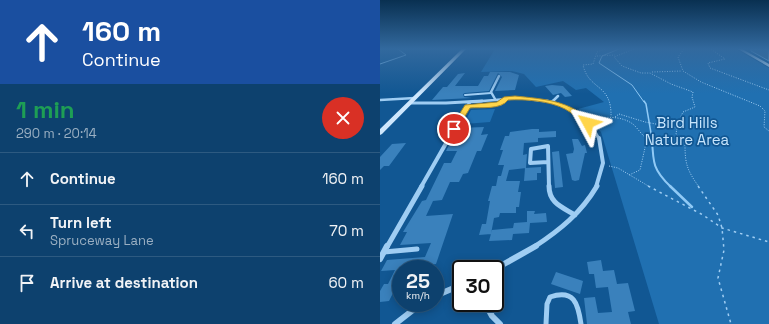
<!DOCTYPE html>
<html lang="en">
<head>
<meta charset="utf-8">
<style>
  :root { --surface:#0d416e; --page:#164873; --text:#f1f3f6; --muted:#9aafc2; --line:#2d5a81 }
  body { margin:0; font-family:"Space Grotesk",sans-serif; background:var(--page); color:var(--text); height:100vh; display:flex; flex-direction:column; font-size:15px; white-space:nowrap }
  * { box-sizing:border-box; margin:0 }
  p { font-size:13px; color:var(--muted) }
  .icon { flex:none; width:22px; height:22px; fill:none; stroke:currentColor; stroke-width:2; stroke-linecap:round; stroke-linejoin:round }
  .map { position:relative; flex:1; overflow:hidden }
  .side { display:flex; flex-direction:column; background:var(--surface); width:380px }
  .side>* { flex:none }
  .top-card { background:#1a4fa0; color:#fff; overflow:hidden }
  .speed { position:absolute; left:12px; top:260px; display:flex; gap:8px; font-size:20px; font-weight:700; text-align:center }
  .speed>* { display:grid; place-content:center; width:52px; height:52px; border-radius:50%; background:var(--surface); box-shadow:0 2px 10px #0003,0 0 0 1px var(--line); line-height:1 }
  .speed small { font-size:10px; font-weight:400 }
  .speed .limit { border:2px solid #111; border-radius:6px; background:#fff; color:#111 }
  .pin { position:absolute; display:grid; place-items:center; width:34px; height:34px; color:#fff; margin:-17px; border:2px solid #fff; border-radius:50%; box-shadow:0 1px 4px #0007 }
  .me { position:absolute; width:44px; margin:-22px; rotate:308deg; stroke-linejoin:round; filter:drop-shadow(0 0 3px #0008) }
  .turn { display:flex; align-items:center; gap:14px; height:84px; padding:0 16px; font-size:18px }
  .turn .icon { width:52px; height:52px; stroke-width:2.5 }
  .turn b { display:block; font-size:28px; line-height:34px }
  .round { display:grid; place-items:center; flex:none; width:42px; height:42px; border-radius:21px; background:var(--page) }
  .headline { display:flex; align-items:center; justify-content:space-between; height:68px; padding:0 16px }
  h1 { font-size:24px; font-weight:700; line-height:30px; color:#1e9e55 }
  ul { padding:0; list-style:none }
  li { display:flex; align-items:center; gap:12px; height:52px; padding:0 16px; border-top:1px solid var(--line) }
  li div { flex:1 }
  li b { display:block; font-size:15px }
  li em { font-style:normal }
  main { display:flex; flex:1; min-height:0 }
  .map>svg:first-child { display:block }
  .green { fill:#2070b1 }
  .water { fill:#3a6d99; stroke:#90caf6 }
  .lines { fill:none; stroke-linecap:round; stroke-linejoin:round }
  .stream-far3 { stroke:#90caf6; stroke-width:1 }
  .stream-far2 { stroke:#90caf6; stroke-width:1.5 }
  .stream-far1 { stroke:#90caf6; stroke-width:2 }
  .stream { stroke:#90caf6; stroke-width:2.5 }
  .building { fill:#3a81bc }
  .path-far1 { stroke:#9fcdf3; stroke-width:1; stroke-dasharray:1 1.5; stroke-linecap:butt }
  .path { stroke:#9fcdf3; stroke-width:1.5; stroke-dasharray:2.5 4; stroke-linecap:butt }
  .lane-far2 { stroke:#9fcdf3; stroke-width:2 }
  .lane-far1 { stroke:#9fcdf3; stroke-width:2.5 }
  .lane { stroke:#9fcdf3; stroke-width:5 }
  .street-far4 { stroke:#9fcdf3; stroke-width:2.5 }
  .street-far3 { stroke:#9fcdf3; stroke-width:3 }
  .street-far2 { stroke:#9fcdf3; stroke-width:4 }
  .street-far1 { stroke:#9fcdf3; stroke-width:5 }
  .street { stroke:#9fcdf3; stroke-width:6 }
  .secondary { fill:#cee7fd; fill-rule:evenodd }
  .route { fill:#ffd54a; stroke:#a68a30 }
  .labels { text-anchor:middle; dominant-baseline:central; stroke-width:3.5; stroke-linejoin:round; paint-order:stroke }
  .park-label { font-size:15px; fill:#c6e5fd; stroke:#115793 }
</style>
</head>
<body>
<main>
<section class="side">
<div class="top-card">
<div class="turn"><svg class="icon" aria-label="ahead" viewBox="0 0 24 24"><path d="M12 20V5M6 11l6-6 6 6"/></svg><div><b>160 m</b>Continue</div></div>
</div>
<div class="headline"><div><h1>1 min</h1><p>290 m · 20:14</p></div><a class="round" style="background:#d93025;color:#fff"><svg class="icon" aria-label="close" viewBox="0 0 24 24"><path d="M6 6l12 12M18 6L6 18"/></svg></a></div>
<ul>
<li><svg class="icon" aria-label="ahead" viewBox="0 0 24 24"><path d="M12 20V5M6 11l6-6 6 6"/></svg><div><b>Continue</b></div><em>160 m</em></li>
<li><svg class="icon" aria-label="left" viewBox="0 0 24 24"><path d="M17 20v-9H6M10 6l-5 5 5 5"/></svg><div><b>Turn left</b><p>Spruceway Lane</p></div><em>70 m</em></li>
<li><svg class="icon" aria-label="arrive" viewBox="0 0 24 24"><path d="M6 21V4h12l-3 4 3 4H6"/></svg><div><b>Arrive at destination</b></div><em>60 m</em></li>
</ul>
</section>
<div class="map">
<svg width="389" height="324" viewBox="0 0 389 324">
  <rect width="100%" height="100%" fill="#115793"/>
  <path class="green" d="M 115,49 L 356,49 L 389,68 L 389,324 L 279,324 L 221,132 L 198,109 L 224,102 L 206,88 L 196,90 L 183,81 L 156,87 L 144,74 L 132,71 L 101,72 Z
    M 115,109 L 110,122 L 84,124 L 91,110 Z"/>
  <path class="water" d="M 371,49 L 389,49 L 389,61 L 371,51 Z"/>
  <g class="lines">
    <path class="stream-far3" d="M 239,49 L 222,56 L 219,63 L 252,85 L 264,102
      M 0,64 L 26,55 L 18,49"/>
    <path class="stream-far2" d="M 264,101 L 266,104 L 272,139"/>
    <path class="stream-far1" d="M 272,138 C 273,163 273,170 291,187"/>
    <path class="stream" d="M 290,186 L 312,207"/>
  </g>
  <path class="building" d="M 110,72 L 130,72 L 139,75 L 135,90 L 115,91 L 122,77 L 118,73 L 109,91 L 85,93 L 83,94 L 84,97 L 92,98 L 52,100 L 63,87 L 67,87 L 78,74 L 85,73 L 75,86 L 98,86 L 104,76 L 108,76 Z
    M 172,85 L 183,86 L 192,96 L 185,97 L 181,93 L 173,95 L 165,86 Z
    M 104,127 L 101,135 L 108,134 L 101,151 L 97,151 L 88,173 L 83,174 L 79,182 L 70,182 L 62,200 L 53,201 L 46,216 L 73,214 L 56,264 L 21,269 L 21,290 L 14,291 L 9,301 L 0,302 L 0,291 L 4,284 L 8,284 L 15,270 L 1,271 L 7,260 L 45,257 L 51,243 L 20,245 L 27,232 L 23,232 L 42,201 L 46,200 L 64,163 L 71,163 L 77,151 L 66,151 L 73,137 L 79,128 Z
    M 152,129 L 159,129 L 159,132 L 176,131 L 176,137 L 158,138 L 158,142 L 144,143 L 143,155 L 147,154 L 146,168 L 129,170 L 126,181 L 140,181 L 138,192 L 141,192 L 139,207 L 136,207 L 136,213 L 120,213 L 119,217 L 114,218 L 111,234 L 99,235 L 102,224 L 106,224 L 110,201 L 108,201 L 112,186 L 116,186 L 118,176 L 121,176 L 124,165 L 118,165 L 123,150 L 120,150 L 125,136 L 129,136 L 130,132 Z
    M 192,139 L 198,139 L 202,146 L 205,145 L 207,153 L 205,153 L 199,180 L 195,181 L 192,180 L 186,154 L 193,153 L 194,149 Z
    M 26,143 L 9,166 L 4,166 L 0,170 L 0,157 L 12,144 Z
    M 179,151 L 183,187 L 175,188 L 172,152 Z
    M 161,167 L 161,173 L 157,173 L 157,180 L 144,181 L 145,168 Z
    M 147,211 L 155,211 L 154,214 L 166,213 L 167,222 L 150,223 L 149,233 L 133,234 L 132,240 L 109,241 L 112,230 L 133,228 L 134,223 L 147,222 Z
    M 221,260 L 223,271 L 234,270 L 237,284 L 248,283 L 255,311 L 248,312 L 251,324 L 207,324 L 204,298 L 215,297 L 218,313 L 232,312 L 228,287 L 216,288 L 214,274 L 209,274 L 207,262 Z
    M 176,272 L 203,281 L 200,294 L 171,284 Z"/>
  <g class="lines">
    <path class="path-far1" d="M 225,49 L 217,52 L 213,64 L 203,65 C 209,91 232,83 231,117
      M 254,49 L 234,57 L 242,66 L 261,73 L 270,73 L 291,84 L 313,92 L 312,97 L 315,107 L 303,112 L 301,116 L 302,123 L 297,128 L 296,134 L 305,144 C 305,164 307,170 319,187
      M 304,49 L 298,57 L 303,71 L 321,82 L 380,106 L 385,111 L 384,127 L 389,131
      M 331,49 L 345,59 L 328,63 L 330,68 L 389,90
      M 217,56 L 235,55
      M 272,72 L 302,71
      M 235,117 L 239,114 L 265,122 L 297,128
      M 210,119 C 224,117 242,115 254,125 C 258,129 262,135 267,139 L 260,170 L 249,175
      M 229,166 L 238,168 L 270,187"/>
    <path class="path" d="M 268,186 L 323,215 L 342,228 L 389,242
      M 318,186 L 338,215 L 342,228 L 344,250 L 338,278 L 351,324"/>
    <path class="lane-far2" d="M 85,95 L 111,93
      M 123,102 L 126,98"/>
    <path class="lane-far1" d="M 87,106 L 121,104 L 124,101"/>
    <path class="lane" d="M 4,252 L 37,249
      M 166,324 L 167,304 L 170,297 C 194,289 198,303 201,324"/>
    <path class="street-far4" d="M 115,99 L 111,92 L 119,76
      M 0,100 L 35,98
      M 90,102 L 140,98 L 171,102
      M 172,102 L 178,96"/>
    <path class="street-far3" d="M 167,101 C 189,106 209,118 219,139
      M 172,102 L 173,101
      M 30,103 L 66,103 L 102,101
      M 69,139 L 90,102"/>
    <path class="street-far2" d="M 168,162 L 150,163 L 151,149 L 168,146 L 169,187
      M 41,187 L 69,138
      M 216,187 L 223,163 L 219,138"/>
    <path class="street-far1" d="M 169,186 C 169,203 182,207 195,215
      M 7,247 L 42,186
      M 154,247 C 180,230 201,213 217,186"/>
    <path class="street" d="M 0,259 L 7,246
      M 115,269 L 156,246
      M 55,296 L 81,285
      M 105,303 L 112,316 L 120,324
      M 15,324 L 42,303"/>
    <path class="secondary" d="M 82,49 L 86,49 L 2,134 L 0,135 L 0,129 Z
      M 358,49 L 362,49 L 389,64 L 389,67 Z"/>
  </g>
  <linearGradient id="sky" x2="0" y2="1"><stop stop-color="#093051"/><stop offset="0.52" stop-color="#32699e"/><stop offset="1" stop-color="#32699e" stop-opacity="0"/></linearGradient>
  <rect width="389" height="94" fill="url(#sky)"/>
  <path class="route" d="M 135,96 C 163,99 191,100 212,123 L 206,124 C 199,119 192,113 185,109 C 170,101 145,99 128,100 C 121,110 101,107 90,108 L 76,131 L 70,129 L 85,105 L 117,102 L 124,97 Z"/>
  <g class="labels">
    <g class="park-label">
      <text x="307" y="122">Bird Hills<tspan x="307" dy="17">Nature Area</tspan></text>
    </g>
  </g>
</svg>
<div class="speed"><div>25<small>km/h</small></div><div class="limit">30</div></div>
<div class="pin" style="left:74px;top:129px;background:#d93025"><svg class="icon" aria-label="arrive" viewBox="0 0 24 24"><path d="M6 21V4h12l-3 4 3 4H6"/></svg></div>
<svg class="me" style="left:208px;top:123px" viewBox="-20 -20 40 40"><path d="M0-17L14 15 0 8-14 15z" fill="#ffd54a" stroke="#fff" stroke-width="4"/></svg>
</div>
</main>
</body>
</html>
